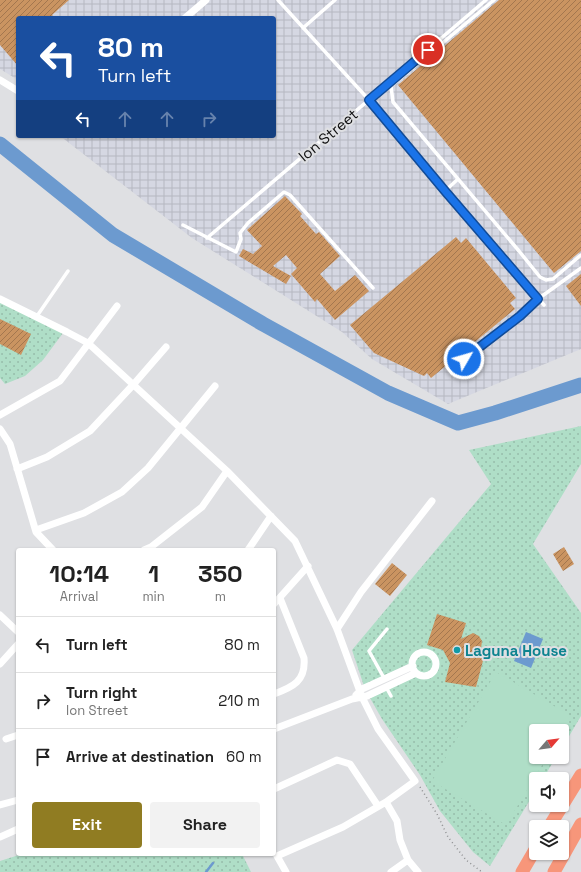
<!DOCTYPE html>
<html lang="en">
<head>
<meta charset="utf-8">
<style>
  :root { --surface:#fff; --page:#f2f2f2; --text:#222; --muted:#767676; --line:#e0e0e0; --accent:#907c22 }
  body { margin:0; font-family:"Space Grotesk",sans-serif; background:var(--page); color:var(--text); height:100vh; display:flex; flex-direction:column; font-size:15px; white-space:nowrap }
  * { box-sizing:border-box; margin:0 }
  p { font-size:13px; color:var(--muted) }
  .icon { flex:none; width:22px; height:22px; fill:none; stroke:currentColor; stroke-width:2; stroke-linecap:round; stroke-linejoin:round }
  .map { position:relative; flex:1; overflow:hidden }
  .sheet { position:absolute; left:16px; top:548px; width:260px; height:308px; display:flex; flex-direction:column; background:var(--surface); border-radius:4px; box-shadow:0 1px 3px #0004 }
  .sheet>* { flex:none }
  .top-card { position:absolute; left:16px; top:16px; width:260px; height:122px; border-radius:4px; box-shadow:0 1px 3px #0004; background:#1a4fa0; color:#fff; overflow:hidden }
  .needle { width:26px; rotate:62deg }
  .tools { position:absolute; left:529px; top:724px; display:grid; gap:8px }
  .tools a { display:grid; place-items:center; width:40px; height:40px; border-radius:4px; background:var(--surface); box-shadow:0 1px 3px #0004; font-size:20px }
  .pin { position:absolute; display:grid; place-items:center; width:34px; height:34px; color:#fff; margin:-17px; border:2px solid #fff; border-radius:50%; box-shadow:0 1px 4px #0007 }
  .me { position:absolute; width:44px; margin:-22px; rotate:52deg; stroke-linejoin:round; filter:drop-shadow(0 0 3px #0008) }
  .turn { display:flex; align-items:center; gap:14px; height:84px; padding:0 16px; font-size:18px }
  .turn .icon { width:52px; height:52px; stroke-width:2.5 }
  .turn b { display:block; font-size:28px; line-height:34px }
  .lanes { display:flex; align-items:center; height:38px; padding:0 16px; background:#0003; justify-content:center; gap:20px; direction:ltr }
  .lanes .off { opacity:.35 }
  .eta { display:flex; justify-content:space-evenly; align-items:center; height:68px; text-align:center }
  .eta b { font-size:24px; font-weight:700; line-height:28px }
  .cta { display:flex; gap:8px; margin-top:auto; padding:8px 16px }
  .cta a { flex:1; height:46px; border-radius:4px; background:var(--accent); color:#fff; font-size:16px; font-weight:700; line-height:46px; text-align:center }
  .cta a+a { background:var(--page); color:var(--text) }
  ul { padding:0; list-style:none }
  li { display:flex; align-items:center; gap:12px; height:56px; padding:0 16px; border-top:1px solid var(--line) }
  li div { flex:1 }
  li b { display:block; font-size:15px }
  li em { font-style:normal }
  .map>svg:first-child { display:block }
  .industrial { fill:url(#industrial-grid) }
  .grass { fill:url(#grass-dots) }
  .pitch { fill:#afdec7 }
  .water { fill:#6c9acf }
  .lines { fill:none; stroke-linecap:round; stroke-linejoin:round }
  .stream { stroke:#6c9acf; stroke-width:2.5 }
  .river { stroke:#6c9acf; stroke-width:15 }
  .building { fill:url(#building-hatch) }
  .path { stroke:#909193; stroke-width:1.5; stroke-dasharray:1 3; stroke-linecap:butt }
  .lane { stroke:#fff; stroke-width:3.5 }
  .street { stroke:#fff; stroke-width:7 }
  .highway { stroke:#f7967a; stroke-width:13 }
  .route-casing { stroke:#114b97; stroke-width:10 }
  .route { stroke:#1a73e8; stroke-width:7 }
  .culture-dot { fill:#0f9aa8; stroke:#dfe0e3; stroke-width:1.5 }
  .labels { text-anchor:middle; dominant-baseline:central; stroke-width:4; stroke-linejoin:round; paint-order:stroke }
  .street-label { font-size:15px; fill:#101011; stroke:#dfe0e3 }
  .culture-label { font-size:15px; font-weight:bold; fill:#0d838f; stroke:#dfe0e3; text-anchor:start }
</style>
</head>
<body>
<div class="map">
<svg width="581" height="872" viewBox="0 0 581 872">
  <defs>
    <pattern id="industrial-grid" width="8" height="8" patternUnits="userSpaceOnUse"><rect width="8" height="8" fill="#d5d7e2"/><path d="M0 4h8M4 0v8" fill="none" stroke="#b6b8c1"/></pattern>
    <pattern id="grass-dots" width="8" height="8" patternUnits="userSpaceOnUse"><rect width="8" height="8" fill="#afdec7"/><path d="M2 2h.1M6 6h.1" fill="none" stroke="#96bdaa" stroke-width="1.8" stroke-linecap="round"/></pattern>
    <pattern id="building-hatch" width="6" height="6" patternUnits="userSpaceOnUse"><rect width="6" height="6" fill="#ca9461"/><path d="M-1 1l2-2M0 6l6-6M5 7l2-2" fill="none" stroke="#a3774f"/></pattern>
  </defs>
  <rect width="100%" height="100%" fill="#dfe0e3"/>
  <path class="industrial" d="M 0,0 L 581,0 L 581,349 L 448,404 L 372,359 L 342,332 L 192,238 L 60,136 L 274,136 L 274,18 L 18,18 L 18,80 L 0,69 Z"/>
  <path class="grass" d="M 0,302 L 63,333 L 43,360 L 25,376 L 5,384 L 0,378 Z
    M 581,426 L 581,464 L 533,544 L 581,613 L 581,716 L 562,748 L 562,731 L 536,731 L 536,757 L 556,757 L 543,779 L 536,779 L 536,790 L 490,866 L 473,852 L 440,811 L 420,775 L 382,719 L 370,698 L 415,677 L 408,664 L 364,686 L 352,650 L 491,484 L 469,450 Z
    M 22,854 L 242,854 L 251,872 L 0,872 L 0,861 Z"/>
  <path class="pitch" d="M 496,672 L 571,716 L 562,731 L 536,731 L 536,757 L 547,757 L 506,825 L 432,781 Z"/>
  <path class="water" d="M 526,632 L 543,639 L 531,668 L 514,661 Z"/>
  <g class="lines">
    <path class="stream" d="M 206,872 L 213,863"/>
    <path class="river" d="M 0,144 L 113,235 L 263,324 L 388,393 L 458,423 L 495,413 L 581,385"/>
  </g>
  <path class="building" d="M 0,0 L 69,0 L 52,15 L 54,18 L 18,18 L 18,66 L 0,45 Z
    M 499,0 L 581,0 L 581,251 L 554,273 L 398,85 Z
    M 285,196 L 302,214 L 300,216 L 316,234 L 319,232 L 340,256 L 320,274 L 335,291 L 355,275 L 369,291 L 335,320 L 317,299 L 315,302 L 291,274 L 297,268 L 286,255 L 273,266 L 291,276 L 286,284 L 239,256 L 243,249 L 253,254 L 262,246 L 247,230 Z
    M 456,237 L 461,243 L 466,238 L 516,298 L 510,303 L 515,309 L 431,378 L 427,373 L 424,376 L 374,353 L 350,325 Z
    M 581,274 L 581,306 L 566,286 Z
    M 0,319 L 31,334 L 21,355 L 0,344 Z
    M 564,547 L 574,564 L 563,571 L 553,554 Z
    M 392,563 L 407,575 L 390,596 L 375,584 Z
    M 437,614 L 466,623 L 461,639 L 473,633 L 479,636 L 482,641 L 480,656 L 484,657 L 476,687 L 445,682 L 450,663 L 443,650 L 427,645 Z"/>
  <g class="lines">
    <path class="path" d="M 420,787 L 437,814 L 448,837 L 466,860 L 482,872"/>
    <path class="lane" d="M 278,0 L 369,100 L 445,191 L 544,305
      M 494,0 L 391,86 L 393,102 L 519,251 L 540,277 L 546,280 L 553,279 L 581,255
      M 303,28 L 335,0
      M 445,191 L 458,179
      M 183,225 L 236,252 L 241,239 L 240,233 L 248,223 L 284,192 L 290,195 L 373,288
      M 207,238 L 486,0
      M 37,316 L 68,271
      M 464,359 L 520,316 L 538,299 L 581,268
      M 384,678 L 369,651 L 387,629
      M 386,687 L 391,696"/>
    <path class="street" d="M 185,18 L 206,0
      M 0,80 L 18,91
      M 0,299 L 67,332 L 88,343 L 227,471 L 295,541 L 337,629 L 362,697 L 378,729 L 415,781 L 386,802 L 397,821 L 400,840 L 408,860 L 418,872
      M 0,415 L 60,381 L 117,306
      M 0,429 L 10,444 L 36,532 L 53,550
      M 17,469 L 47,457 L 90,431 L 133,385 L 166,347
      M 36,530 L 84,513 L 122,492 L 148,468 L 215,386
      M 144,550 L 151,547 L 202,507 L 227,471
      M 248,550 L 271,516
      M 274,604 L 308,566
      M 0,615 L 18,632
      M 337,629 L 361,592 L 432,501
      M412 664a12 12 0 1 1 24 0a12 12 0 1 1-24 0Z
      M 0,664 L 18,644
      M 274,694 C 293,687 306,681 304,658 L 280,598
      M 356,695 L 362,689 L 413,666
      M 274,729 L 352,699 L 367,696 L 416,673
      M 6,739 L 18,735
      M 274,789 L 337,760 L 350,764 L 378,806
      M 0,805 L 18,800
      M 0,837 L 18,829
      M 286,872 L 277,856 L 343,827 L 386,802
      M 391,872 L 408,860"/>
    <path class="highway" d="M 549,827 L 581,775
      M 522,872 L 536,848
      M 554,872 L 581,824"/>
  </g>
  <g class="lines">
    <defs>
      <path id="route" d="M 428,50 L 369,100 L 445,191 L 538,299 L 520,316 L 464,359"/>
    </defs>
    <use href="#route" class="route-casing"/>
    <use href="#route" class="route"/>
  </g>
  <circle class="culture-dot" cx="457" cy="650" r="4"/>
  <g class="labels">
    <g class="street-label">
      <text transform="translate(328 135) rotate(-40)">Ion Street</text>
    </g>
    <g class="culture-label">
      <text x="465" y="650">Laguna House</text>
    </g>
  </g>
</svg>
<div class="tools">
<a><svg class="needle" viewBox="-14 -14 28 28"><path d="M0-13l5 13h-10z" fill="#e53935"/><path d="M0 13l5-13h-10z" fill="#767676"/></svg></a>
<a><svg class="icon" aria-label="sound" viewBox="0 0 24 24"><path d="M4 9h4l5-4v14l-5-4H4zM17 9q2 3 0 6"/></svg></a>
<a><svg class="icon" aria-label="layers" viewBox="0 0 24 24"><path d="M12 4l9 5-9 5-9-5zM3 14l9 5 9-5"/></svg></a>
</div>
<div class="pin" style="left:428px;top:50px;background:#d93025"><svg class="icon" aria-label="arrive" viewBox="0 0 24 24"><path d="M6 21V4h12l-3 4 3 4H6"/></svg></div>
<svg class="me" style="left:464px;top:359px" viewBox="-20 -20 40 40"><circle r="17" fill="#1a73e8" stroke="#fff" stroke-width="3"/><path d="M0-11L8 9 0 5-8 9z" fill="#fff"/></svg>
<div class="top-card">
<div class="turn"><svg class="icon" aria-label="left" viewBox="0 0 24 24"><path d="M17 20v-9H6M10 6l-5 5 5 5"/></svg><div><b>80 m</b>Turn left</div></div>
<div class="lanes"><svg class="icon" aria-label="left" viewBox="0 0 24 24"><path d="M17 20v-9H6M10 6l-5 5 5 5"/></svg><svg class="icon off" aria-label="ahead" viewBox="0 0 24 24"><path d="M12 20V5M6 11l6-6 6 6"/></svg><svg class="icon off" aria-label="ahead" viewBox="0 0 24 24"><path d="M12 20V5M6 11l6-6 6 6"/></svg><svg class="icon off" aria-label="right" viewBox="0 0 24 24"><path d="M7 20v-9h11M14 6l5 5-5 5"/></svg></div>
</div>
<section class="sheet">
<div class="eta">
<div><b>10:14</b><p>Arrival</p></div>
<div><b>1</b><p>min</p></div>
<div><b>350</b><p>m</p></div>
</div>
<ul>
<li><svg class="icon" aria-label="left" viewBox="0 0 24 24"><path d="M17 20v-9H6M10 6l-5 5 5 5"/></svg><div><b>Turn left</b></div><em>80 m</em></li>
<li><svg class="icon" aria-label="right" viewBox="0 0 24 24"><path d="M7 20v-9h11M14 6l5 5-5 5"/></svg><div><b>Turn right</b><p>Ion Street</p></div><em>210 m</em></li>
<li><svg class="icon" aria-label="arrive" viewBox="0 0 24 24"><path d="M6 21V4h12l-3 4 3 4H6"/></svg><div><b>Arrive at destination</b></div><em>60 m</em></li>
</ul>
<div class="cta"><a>Exit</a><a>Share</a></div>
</section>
</div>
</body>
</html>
